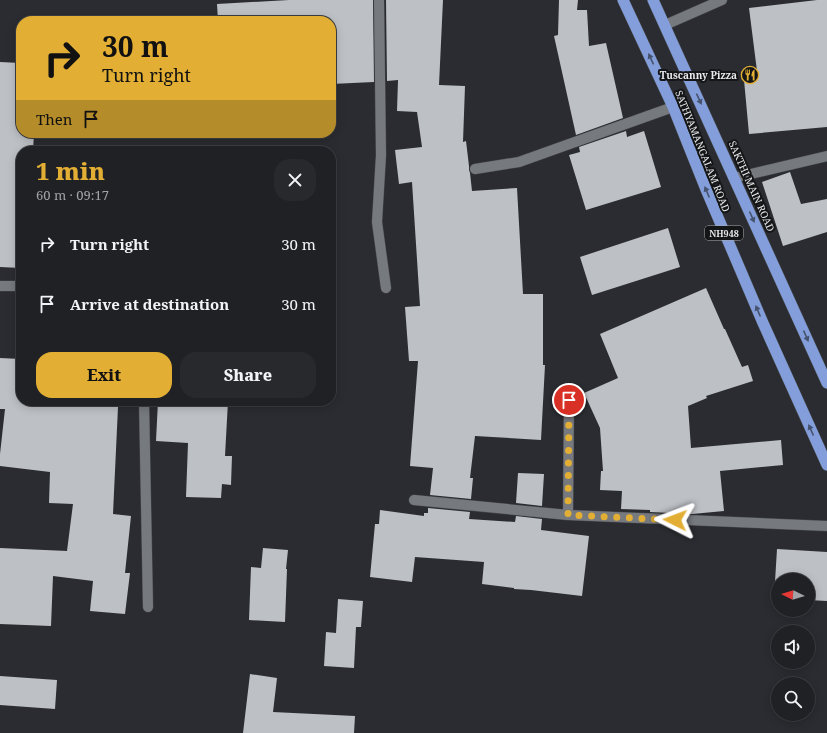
<!DOCTYPE html>
<html lang="en">
<head>
<meta charset="utf-8">
<style>
  :root { --surface:#202125; --page:#28292d; --text:#f1f3f6; --muted:#a2a3a7; --line:#3d3e42; --accent:#e2af34 }
  body { margin:0; font-family:"Noto Serif",serif; background:var(--page); color:var(--text); height:100vh; display:flex; flex-direction:column; font-size:15px; white-space:nowrap }
  * { box-sizing:border-box; margin:0 }
  p { font-size:13px; color:var(--muted) }
  .icon { flex:none; width:22px; height:22px; fill:none; stroke:currentColor; stroke-width:2; stroke-linecap:round; stroke-linejoin:round }
  .map { position:relative; flex:1; overflow:hidden }
  .drawer { position:absolute; left:16px; top:146px; width:320px; height:260px; display:flex; flex-direction:column; background:var(--surface); border-radius:16px; box-shadow:0 2px 10px #0003,0 0 0 1px var(--line) }
  .drawer>* { flex:none }
  .guide { position:absolute; left:16px; top:16px; width:320px; height:122px; border-radius:16px; box-shadow:0 2px 10px #0003,0 0 0 1px var(--line); background:#e2af34; color:#111; overflow:hidden }
  .needle { width:26px; rotate:275deg }
  .buttons { position:absolute; left:771px; top:573px; display:grid; gap:8px }
  .buttons a { display:grid; place-items:center; width:44px; height:44px; border-radius:50%; background:var(--surface); box-shadow:0 2px 10px #0003,0 0 0 1px var(--line); font-size:20px }
  .pin { position:absolute; display:grid; place-items:center; width:34px; height:34px; color:#fff; margin:-17px; border:2px solid #fff; border-radius:50%; box-shadow:0 1px 4px #0007 }
  .me { position:absolute; width:44px; margin:-22px; rotate:273deg; stroke-linejoin:round; filter:drop-shadow(0 0 3px #0008) }
  .turn { display:flex; align-items:center; gap:14px; height:84px; padding:0 20px; font-size:18px }
  .turn .icon { width:52px; height:52px; stroke-width:2.5 }
  .turn b { display:block; font-size:28px; line-height:34px }
  .then { display:flex; align-items:center; height:38px; padding:0 20px; background:#0003; gap:8px; font-size:15px }
  .round { display:grid; place-items:center; flex:none; width:42px; height:42px; border-radius:16px; background:var(--page) }
  .summary { display:flex; align-items:center; justify-content:space-between; height:68px; padding:0 20px }
  h1 { font-size:24px; font-weight:800; line-height:30px; color:var(--accent) }
  .action { display:flex; gap:8px; margin-top:auto; padding:8px 20px }
  .action a { flex:1; height:46px; border-radius:16px; background:var(--accent); color:#111; font-size:16px; font-weight:800; line-height:46px; text-align:center }
  .action a+a { background:var(--page); color:var(--text) }
  ul { padding:0; list-style:none }
  li { display:flex; align-items:center; gap:12px; height:60px; padding:0 20px }
  li div { flex:1 }
  li b { display:block; font-size:15px }
  li em { font-style:normal }
  .map>svg:first-child { display:block }
  .building { fill:#bdc0c5 }
  .lines { fill:none; stroke-linecap:round; stroke-linejoin:round }
  .service-casing { stroke:#46484b; stroke-width:11 }
  .minor-casing { stroke:#46484b; stroke-width:11 }
  .trunk-casing { stroke:#46484b; stroke-width:12 }
  .service { stroke:#76797e; stroke-width:10 }
  .minor { stroke:#76797e; stroke-width:10 }
  .trunk { stroke:#839eda; stroke-width:11 }
  .oneway { fill:#46536e }
  .route { stroke:#e2af34; stroke-width:7; stroke-dasharray:0 12.6 }
  .labels { text-anchor:middle; dominant-baseline:central; stroke-width:4; stroke-linejoin:round; paint-order:stroke }
  .shield { fill:#141516; stroke:#a8a9ac; stroke-width:1 }
  .shield-label { font-size:9px; font-weight:bold; fill:#e8e9ec }
  .poi-label { font-size:10px; font-weight:bold; fill:#e8e9ec; stroke:#141516; text-anchor:end }
  .street-label { font-size:10px; fill:#e8e9ec; stroke:#141516 }
</style>
</head>
<body>
<div class="map">
<svg width="827" height="733" viewBox="0 0 827 733">
  <rect width="100%" height="100%" fill="#2a2c31"/>
  <path class="building" d="M 289,0 L 373,0 L 374,82 L 331,84 L 331,21 L 218,21 L 217,4 Z
    M 386,0 L 443,0 L 439,85 L 465,86 L 463,142 L 466,141 L 469,166 L 469,170 L 470,173 L 472,191 L 517,188 L 523,294 L 543,294 L 543,365 L 545,365 L 541,440 L 475,436 L 470,478 L 473,478 L 471,499 L 430,495 L 433,468 L 410,466 L 418,361 L 409,361 L 405,307 L 420,306 L 412,182 L 399,184 L 395,150 L 422,147 L 417,112 L 397,111 L 398,80 L 387,81 Z
    M 559,0 L 578,0 L 577,10 L 587,10 L 589,46 L 606,43 L 623,118 L 576,135 L 554,36 L 558,35 Z
    M 817,0 L 827,0 L 827,127 L 749,134 L 744,80 L 758,79 L 749,8 Z
    M 0,62 L 21,63 L 21,133 L 34,133 L 33,151 L 21,151 L 21,268 L 0,267 Z
    M 626,131 L 627,137 L 644,131 L 661,187 L 586,210 L 569,155 L 580,152 L 579,147 Z
    M 790,172 L 801,204 L 827,199 L 827,232 L 783,246 L 762,182 Z
    M 668,228 L 680,267 L 592,295 L 580,257 Z
    M 706,288 L 724,329 L 725,329 L 742,367 L 748,365 L 753,381 L 706,396 L 707,398 L 688,406 L 691,448 L 781,440 L 783,465 L 720,471 L 724,511 L 692,514 L 650,512 L 650,510 L 621,509 L 622,491 L 600,490 L 601,471 L 603,471 L 600,428 L 584,393 L 618,378 L 600,334 Z
    M 0,358 L 21,359 L 21,401 L 43,401 L 43,404 L 118,407 L 113,514 L 131,516 L 125,573 L 130,573 L 125,614 L 90,611 L 93,581 L 53,576 L 51,626 L 0,624 L 0,548 L 67,551 L 73,504 L 49,503 L 50,472 L 0,466 L 0,454 L 5,409 L 0,409 Z
    M 158,401 L 228,401 L 225,456 L 232,456 L 231,485 L 222,484 L 221,498 L 186,497 L 188,443 L 156,441 Z
    M 518,473 L 544,474 L 542,506 L 516,503 Z
    M 428,508 L 470,512 L 469,519 L 515,522 L 516,516 L 542,519 L 541,530 L 589,536 L 582,596 L 531,590 L 514,589 L 514,588 L 482,584 L 484,562 L 415,557 L 412,582 L 370,577 L 375,524 L 379,524 L 380,510 L 424,516 L 424,513 L 428,513 Z
    M 263,548 L 288,550 L 286,569 L 287,569 L 285,622 L 249,620 L 251,567 L 261,568 Z
    M 777,549 L 827,552 L 827,601 L 808,600 L 808,580 L 778,580 L 778,598 L 774,598 Z
    M 338,599 L 363,601 L 361,627 L 356,627 L 354,668 L 324,666 L 326,632 L 336,633 Z
    M 250,674 L 277,678 L 273,712 L 355,716 L 354,733 L 243,733 Z
    M 0,676 L 57,680 L 55,709 L 0,705 Z"/>
  <g class="lines">
    <defs>
      <path id="service" d="M 379,0 L 381,155 L 377,222 L 386,288
        M 734,178 L 827,156"/>
      <path id="minor" d="M 665,25 L 722,0
        M 475,169 L 519,162 L 673,107
        M 0,286 L 21,286
        M 144,401 L 148,607
        M 414,500 L 568,515 L 827,526
        M 568,515 L 569,400"/>
      <path id="trunk" d="M 623,0 L 673,107 L 705,187 L 763,323 L 827,465
        M 653,0 L 827,383"/>
    </defs>
    <use href="#service" class="service-casing"/>
    <use href="#minor" class="minor-casing"/>
    <use href="#trunk" class="trunk-casing"/>
    <use href="#service" class="service"/>
    <use href="#minor" class="minor"/>
    <use href="#trunk" class="trunk"/>
  </g>
  <defs><path id="oneway-solid" d="M-6-.8H1V-3.2L6.5 0L1 3.2V.8H-6Z"/></defs>
  <g class="oneway">
    <use href="#oneway-solid" transform="translate(651 59) rotate(-115)"/>
    <use href="#oneway-solid" transform="translate(699 99) rotate(65)"/>
    <use href="#oneway-solid" transform="translate(707 192) rotate(-113)"/>
    <use href="#oneway-solid" transform="translate(752 217) rotate(66)"/>
    <use href="#oneway-solid" transform="translate(758 311) rotate(-113)"/>
    <use href="#oneway-solid" transform="translate(806 336) rotate(66)"/>
    <use href="#oneway-solid" transform="translate(811 430) rotate(-114)"/>
  </g>
  <g class="lines">
    <path class="route" d="M 569,400 L 568,515 L 675,520"/>
  </g>
  <defs>
    <symbol id="restaurant-ring" viewBox="-11 -11 22 22"><circle r="9.5" fill="#141516" stroke="#e2af34" stroke-width="1.5"/><path d="M-5-6h1v4h1v-4h1v4h1v-4h1v5L-1.5 .5V6h-2V.5L-5-1ZM5-6V6H3V1.5H1.5Q1.5-4 5-6Z" fill="#e2af34"/></symbol>
  </defs>
  <g fill-rule="evenodd">
    <use href="#restaurant-ring" x="740" y="65" width="20" height="20"/>
  </g>
  <g class="labels">
    <rect class="shield" x="705" y="226" width="38" height="14" rx="3"/>
    <g class="shield-label">
      <text x="724" y="233">NH948</text>
    </g>
    <g class="poi-label">
      <text x="737" y="75">Tuscanny Pizza</text>
    </g>
    <g class="street-label">
      <text transform="translate(703 151) rotate(68)">SATHYAMANGALAM ROAD</text>
      <text transform="translate(752 186) rotate(66)">SAKTHI MAIN ROAD</text>
    </g>
  </g>
</svg>
<div class="buttons">
<a><svg class="needle" viewBox="-14 -14 28 28"><path d="M0-13l5 13h-10z" fill="#e53935"/><path d="M0 13l5-13h-10z" fill="#a2a3a7"/></svg></a>
<a><svg class="icon" aria-label="sound" viewBox="0 0 24 24"><path d="M4 9h4l5-4v14l-5-4H4zM17 9q2 3 0 6"/></svg></a>
<a><svg class="icon" aria-label="search" viewBox="0 0 24 24"><circle cx="10" cy="10" r="6"/><path d="M15 15l6 6"/></svg></a>
</div>
<div class="pin" style="left:569px;top:400px;background:#d93025"><svg class="icon" aria-label="arrive" viewBox="0 0 24 24"><path d="M6 21V4h12l-3 4 3 4H6"/></svg></div>
<svg class="me" style="left:675px;top:520px" viewBox="-20 -20 40 40"><path d="M0-17L14 15 0 8-14 15z" fill="#e2af34" stroke="#fff" stroke-width="4"/></svg>
<div class="guide">
<div class="turn"><svg class="icon" aria-label="right" viewBox="0 0 24 24"><path d="M7 20v-9h11M14 6l5 5-5 5"/></svg><div><b>30 m</b>Turn right</div></div>
<div class="then">Then<svg class="icon" aria-label="arrive" viewBox="0 0 24 24"><path d="M6 21V4h12l-3 4 3 4H6"/></svg></div>
</div>
<section class="drawer">
<div class="summary"><div><h1>1 min</h1><p>60 m · 09:17</p></div><a class="round"><svg class="icon" aria-label="close" viewBox="0 0 24 24"><path d="M6 6l12 12M18 6L6 18"/></svg></a></div>
<ul>
<li><svg class="icon" aria-label="right" viewBox="0 0 24 24"><path d="M7 20v-9h11M14 6l5 5-5 5"/></svg><div><b>Turn right</b></div><em>30 m</em></li>
<li><svg class="icon" aria-label="arrive" viewBox="0 0 24 24"><path d="M6 21V4h12l-3 4 3 4H6"/></svg><div><b>Arrive at destination</b></div><em>30 m</em></li>
</ul>
<div class="action"><a>Exit</a><a>Share</a></div>
</section>
</div>
</body>
</html>
